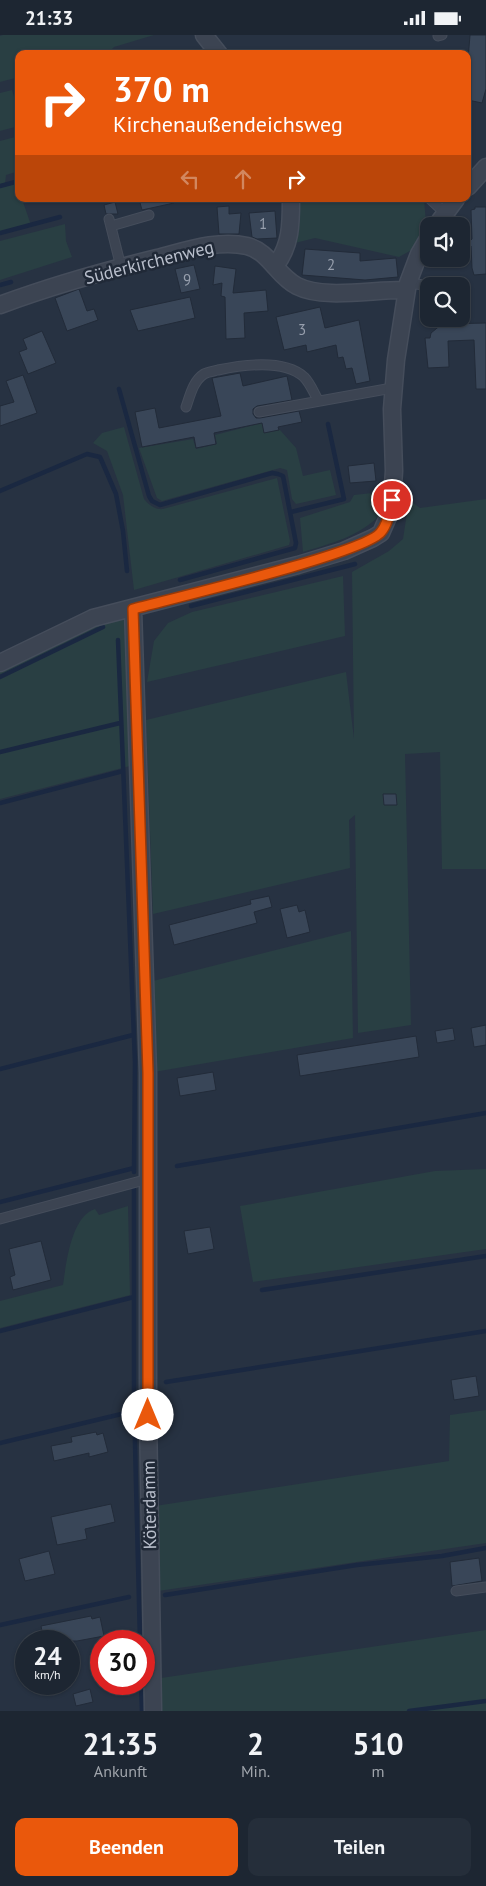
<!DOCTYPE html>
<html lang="de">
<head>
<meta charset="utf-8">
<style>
  :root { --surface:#1d2632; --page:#252e3a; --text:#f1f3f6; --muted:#a0a5ac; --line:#3b434d; --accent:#ea580c }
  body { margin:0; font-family:"PT Sans",sans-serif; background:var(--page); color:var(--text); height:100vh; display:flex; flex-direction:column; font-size:19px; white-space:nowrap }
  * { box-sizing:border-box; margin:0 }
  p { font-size:16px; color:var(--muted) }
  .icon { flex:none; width:28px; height:28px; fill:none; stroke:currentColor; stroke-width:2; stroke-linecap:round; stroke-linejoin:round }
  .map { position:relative; height:1676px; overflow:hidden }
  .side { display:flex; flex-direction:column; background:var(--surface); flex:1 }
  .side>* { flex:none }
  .banner { position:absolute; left:15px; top:15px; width:456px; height:152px; border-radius:10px; box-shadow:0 1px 4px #0004,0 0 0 1px var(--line); background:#ea580c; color:#fff; overflow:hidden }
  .tools { position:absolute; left:420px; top:182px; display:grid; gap:10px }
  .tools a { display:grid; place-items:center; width:50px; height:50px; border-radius:10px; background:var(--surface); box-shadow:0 1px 4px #0004,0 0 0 1px var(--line); font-size:25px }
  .speed { position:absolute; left:15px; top:1595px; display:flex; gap:10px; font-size:25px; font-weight:700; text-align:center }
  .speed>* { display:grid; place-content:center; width:65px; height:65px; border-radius:50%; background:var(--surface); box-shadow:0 1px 4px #0004,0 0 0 1px var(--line); line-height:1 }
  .speed small { font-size:12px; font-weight:400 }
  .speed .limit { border:8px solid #d22; background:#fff; color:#111 }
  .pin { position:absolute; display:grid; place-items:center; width:42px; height:42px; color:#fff; margin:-21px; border:2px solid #fff; border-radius:50%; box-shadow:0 1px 5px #0007 }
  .me { position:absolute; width:55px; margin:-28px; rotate:0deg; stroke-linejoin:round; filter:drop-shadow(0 0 4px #0008) }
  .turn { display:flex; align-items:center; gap:18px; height:105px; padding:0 15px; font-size:22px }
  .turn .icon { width:65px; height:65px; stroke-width:2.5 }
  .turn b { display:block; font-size:35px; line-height:42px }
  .lanes { display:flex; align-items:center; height:48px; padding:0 15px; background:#0003; justify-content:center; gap:25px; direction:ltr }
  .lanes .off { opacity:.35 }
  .eta { display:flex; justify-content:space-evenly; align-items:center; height:85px; text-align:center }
  .eta b { font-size:30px; font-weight:700; line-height:35px }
  .button { display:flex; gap:10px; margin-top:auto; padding:10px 15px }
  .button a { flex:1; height:58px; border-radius:10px; background:var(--accent); color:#fff; font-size:20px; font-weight:700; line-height:58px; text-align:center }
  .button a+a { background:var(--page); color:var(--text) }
  .status { display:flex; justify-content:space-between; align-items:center; height:35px; padding:0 25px; background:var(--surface); direction:ltr }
  .status svg { height:14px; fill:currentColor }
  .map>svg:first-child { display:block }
  .green { fill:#293f43 }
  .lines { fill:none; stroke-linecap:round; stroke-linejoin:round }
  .stream { stroke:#1a2841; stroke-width:4.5 }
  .building { fill:#394658; stroke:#222b39 }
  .lane-casing { stroke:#454d5b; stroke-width:11 }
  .street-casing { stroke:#454d5b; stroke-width:19 }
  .lane { stroke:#3c4452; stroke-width:9 }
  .street { stroke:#3c4452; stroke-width:16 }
  .route-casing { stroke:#983908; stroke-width:12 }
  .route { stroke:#ea580c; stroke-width:9 }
  .labels { text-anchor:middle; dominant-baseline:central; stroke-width:5; stroke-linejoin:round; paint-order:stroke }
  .number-label { font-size:15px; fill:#979fad }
  .street-label { font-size:18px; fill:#b9bfcc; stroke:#202937 }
</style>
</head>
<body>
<div class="status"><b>21:33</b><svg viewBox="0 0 49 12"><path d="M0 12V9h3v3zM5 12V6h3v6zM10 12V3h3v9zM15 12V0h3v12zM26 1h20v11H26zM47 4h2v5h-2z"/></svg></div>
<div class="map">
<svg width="486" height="1676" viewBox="0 0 486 1676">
  <rect width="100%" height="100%" fill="#273242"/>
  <path class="green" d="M 3,0 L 154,0 L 114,12 L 108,18 L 104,19 L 19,19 L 19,42 L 0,47 L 0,1 Z
    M 12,55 C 16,67 18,80 15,92 L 0,96 L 0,58 Z
    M 19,101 L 19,136 L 6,140 L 5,149 L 17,146 L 19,153 L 19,164 L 22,164 L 31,190 L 0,198 L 0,106 Z
    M 299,164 L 424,164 L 426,188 L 415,213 L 399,222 L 315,203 L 295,208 Z
    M 65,189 L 66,206 L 72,222 L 0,245 L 0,206 Z
    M 262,388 L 264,398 L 280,395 L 296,413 L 303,441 L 330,435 L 336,460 L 296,469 L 292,464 L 287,435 L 280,433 L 162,466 L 157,463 L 139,413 L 193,404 L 196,414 L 217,409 L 215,400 Z
    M 124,392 L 144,464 C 149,470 155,475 163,474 L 277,443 L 290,506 L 289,510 L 134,555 L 123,460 L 107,416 L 93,408 L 102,398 Z
    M 381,457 L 380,480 C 358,502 332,508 303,517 L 300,483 L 350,467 L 354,460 Z
    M 486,464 L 486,834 L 442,834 L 440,717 L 405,719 L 411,990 L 358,998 L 355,780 L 349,785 L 350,833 L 153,879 L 146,685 L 346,637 L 354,704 L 352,537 L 389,516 L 403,504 L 409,465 L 420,473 Z
    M 343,541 L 345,601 L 147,647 L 154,606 L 168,588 L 192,577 Z
    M 133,574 L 138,729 L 0,764 L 0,628 Z
    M 351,896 L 353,1003 L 148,1038 L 145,948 Z
    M 486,1134 L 486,1214 L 253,1247 L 240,1171 L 435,1136 Z
    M 128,1171 L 130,1260 L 0,1293 L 0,1266 L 63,1250 C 66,1230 71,1181 95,1174 L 99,1180 Z
    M 486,1375 L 486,1508 L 158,1556 L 155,1471 L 449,1426 L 450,1380 Z
    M 486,1595 L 486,1676 L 162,1676 L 161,1643 Z"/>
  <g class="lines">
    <path class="stream" d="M 0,151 L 19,146
      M 0,198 L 60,182
      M 0,250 L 11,247
      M 119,354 L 149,461 L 152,466 L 160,470 L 272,438 L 278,439 L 283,441 L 296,508 L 295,513 L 180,545
      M 0,456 L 87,419 L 100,422 L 116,459 L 123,496 L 127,536
      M 291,477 L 344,464 L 328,389
      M 191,571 L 355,529
      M 118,605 L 135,1027 L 134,1137
      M 0,642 L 103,592
      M 0,717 L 120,688
      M 0,768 L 123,736
      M 0,1034 L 133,1000
      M 177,1131 L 486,1078
      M 134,1154 L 134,1369 L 140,1606
      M 0,1167 L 134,1133
      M 262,1255 L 486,1221
      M 0,1296 L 134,1262
      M 166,1347 L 486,1296
      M 0,1408 L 134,1376
      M 165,1560 L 357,1530 L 442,1521 L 486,1513
      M 0,1590 L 129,1562
      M 141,1649 L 142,1676
      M 409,1676 L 486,1666"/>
  </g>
  <path class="building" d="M 470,0 L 486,0 L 486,54 L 482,68 L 468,65 L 468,25 Z
    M 139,164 L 173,164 L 174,168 L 142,175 Z
    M 115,167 L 118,179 L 106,179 L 104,170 Z
    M 229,171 L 229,179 L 241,178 L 239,199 L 219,199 L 217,172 Z
    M 475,172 L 486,172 L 486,239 L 474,240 L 472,233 L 471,211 L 468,208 L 472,204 L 471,175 L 475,174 Z
    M 275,176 L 277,203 L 257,204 L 252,202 L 249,178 Z
    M 305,214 L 360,218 L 360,226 L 396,223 L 398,242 L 365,245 L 302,240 Z
    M 194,230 L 200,254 L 181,258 L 175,234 Z
    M 215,231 L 236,234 L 233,258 L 266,255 L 268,276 L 244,278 L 245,303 L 226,304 L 225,262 L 221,261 L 222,248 L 213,250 Z
    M 79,254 L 87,276 L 94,274 L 98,285 L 67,296 L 55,263 Z
    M 190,262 L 195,283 L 138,296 L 130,275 Z
    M 320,272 L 325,293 L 359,285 L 370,346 L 356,349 L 352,333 L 346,334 L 343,322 L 338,323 L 336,310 L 307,317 L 306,310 L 284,315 L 276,282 Z
    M 486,288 L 486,354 L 476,354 L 474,305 L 448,306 L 449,332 L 428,333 L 425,303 L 430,303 L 431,298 L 442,289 Z
    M 42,296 L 56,328 L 28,339 L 19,317 L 27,314 L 23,304 Z
    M 240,338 L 243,351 L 287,341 L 292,365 L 257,371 L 253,374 L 253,379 L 256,383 L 260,383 L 299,376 L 302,387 L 278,392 L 279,395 L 264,398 L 262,388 L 214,398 L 216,409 L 196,413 L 194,402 L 142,412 L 135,377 L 155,373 L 159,393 L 221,381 L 212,343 Z
    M 23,340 L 37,378 L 0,391 L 0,371 L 14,367 L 6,346 Z
    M 374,428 L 376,446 L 350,448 L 348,431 Z
    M 383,759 L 396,759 L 397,770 L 384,770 Z
    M 269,861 L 272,872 L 254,877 L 257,888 L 174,910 L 169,890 L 251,869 L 250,865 Z
    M 297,870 L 299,877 L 305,875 L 310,897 L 287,903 L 280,874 Z
    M 486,990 L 486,1010 L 474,1012 L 471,993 Z
    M 453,993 L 455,1005 L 437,1008 L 435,996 Z
    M 416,1001 L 419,1022 L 300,1041 L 297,1020 Z
    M 213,1037 L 216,1055 L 180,1061 L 177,1043 Z
    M 210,1192 L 214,1214 L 188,1219 L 184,1196 Z
    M 41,1206 L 51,1245 L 13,1255 L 10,1242 L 15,1240 L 9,1214 Z
    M 476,1341 L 479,1361 L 454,1365 L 451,1345 Z
    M 96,1397 L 97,1400 L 103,1398 L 108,1417 L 89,1422 L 89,1418 L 54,1426 L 51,1411 L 72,1407 L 71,1402 Z
    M 111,1469 L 115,1487 L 85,1494 L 87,1504 L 57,1510 L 51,1482 Z
    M 49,1516 L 55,1539 L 25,1546 L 19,1524 Z
    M 479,1523 L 482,1546 L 452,1551 L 450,1527 Z
    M 91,1581 L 92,1584 L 100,1582 L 104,1601 L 77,1606 L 44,1606 L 41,1591 Z
    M 90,1654 L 93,1667 L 76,1671 L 73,1659 Z"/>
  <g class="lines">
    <defs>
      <path id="lane" d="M 438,1 L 442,0
        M 430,164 L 445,178
        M 109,184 L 121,232
        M 111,191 L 149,180
        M 408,248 L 432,251
        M 186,372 C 190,361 193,346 204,339 C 207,337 214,336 218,335 C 242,330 284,324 304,342 C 310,348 314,358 318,365
        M 259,377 L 392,353
        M 0,1184 L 148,1144
        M 456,1556 L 486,1552"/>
      <path id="street" d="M 204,0 L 219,19
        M 468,152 L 486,132
        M 436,191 L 456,164
        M 275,231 C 291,211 291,189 291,164
        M 0,270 C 51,251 104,236 157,223 C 185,216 218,204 247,211 C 269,216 277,241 297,251 C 324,265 375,254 406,255
        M 133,574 L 148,1038 L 148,1380 L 153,1676
        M 0,628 L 93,583 L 298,530 L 344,516 L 373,503 L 381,498 L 388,482 L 392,465 L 394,436 L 392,374 L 396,325 L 408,248 L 419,219 L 429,202"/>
    </defs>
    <use href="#lane" class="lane-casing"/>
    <use href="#street" class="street-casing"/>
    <use href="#lane" class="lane"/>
    <use href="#street" class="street"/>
  </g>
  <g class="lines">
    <defs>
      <path id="route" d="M 148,1380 L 148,1038 L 133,574 C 170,564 366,518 381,497 C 388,489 390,475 392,465"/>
    </defs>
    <use href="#route" class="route-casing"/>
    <use href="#route" class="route"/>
  </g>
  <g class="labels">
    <g class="number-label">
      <text x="263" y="188">1</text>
      <text x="331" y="229">2</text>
      <text x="187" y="244">9</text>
      <text x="302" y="294">3</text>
    </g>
    <g class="street-label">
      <text transform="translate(149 227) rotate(-14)">Süderkirchenweg</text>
      <text transform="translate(149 1470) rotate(-91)">Köterdamm</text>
    </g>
  </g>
</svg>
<div class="tools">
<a><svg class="icon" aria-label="sound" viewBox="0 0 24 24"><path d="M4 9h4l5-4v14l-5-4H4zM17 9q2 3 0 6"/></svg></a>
<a><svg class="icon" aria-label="search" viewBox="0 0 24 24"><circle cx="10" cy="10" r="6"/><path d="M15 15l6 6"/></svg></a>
</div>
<div class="speed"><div>24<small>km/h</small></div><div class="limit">30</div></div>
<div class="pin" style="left:392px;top:465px;background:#d93025"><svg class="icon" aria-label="arrive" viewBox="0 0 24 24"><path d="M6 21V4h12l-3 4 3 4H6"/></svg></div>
<svg class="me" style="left:148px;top:1380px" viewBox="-20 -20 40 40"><circle r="19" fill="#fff"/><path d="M0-13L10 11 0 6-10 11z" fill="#ea580c"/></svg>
<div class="banner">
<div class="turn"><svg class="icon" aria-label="right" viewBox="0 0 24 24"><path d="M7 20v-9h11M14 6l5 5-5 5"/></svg><div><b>370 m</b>Kirchenaußendeichsweg</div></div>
<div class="lanes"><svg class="icon off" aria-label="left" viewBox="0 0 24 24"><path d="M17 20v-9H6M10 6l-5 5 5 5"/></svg><svg class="icon off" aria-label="ahead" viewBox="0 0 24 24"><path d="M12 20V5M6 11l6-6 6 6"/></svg><svg class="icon" aria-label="right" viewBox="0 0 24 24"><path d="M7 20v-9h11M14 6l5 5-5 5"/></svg></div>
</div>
</div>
<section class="side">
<div class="eta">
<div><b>21:35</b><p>Ankunft</p></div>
<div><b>2</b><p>Min.</p></div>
<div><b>510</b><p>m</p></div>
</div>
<div class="button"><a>Beenden</a><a>Teilen</a></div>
</section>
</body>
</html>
